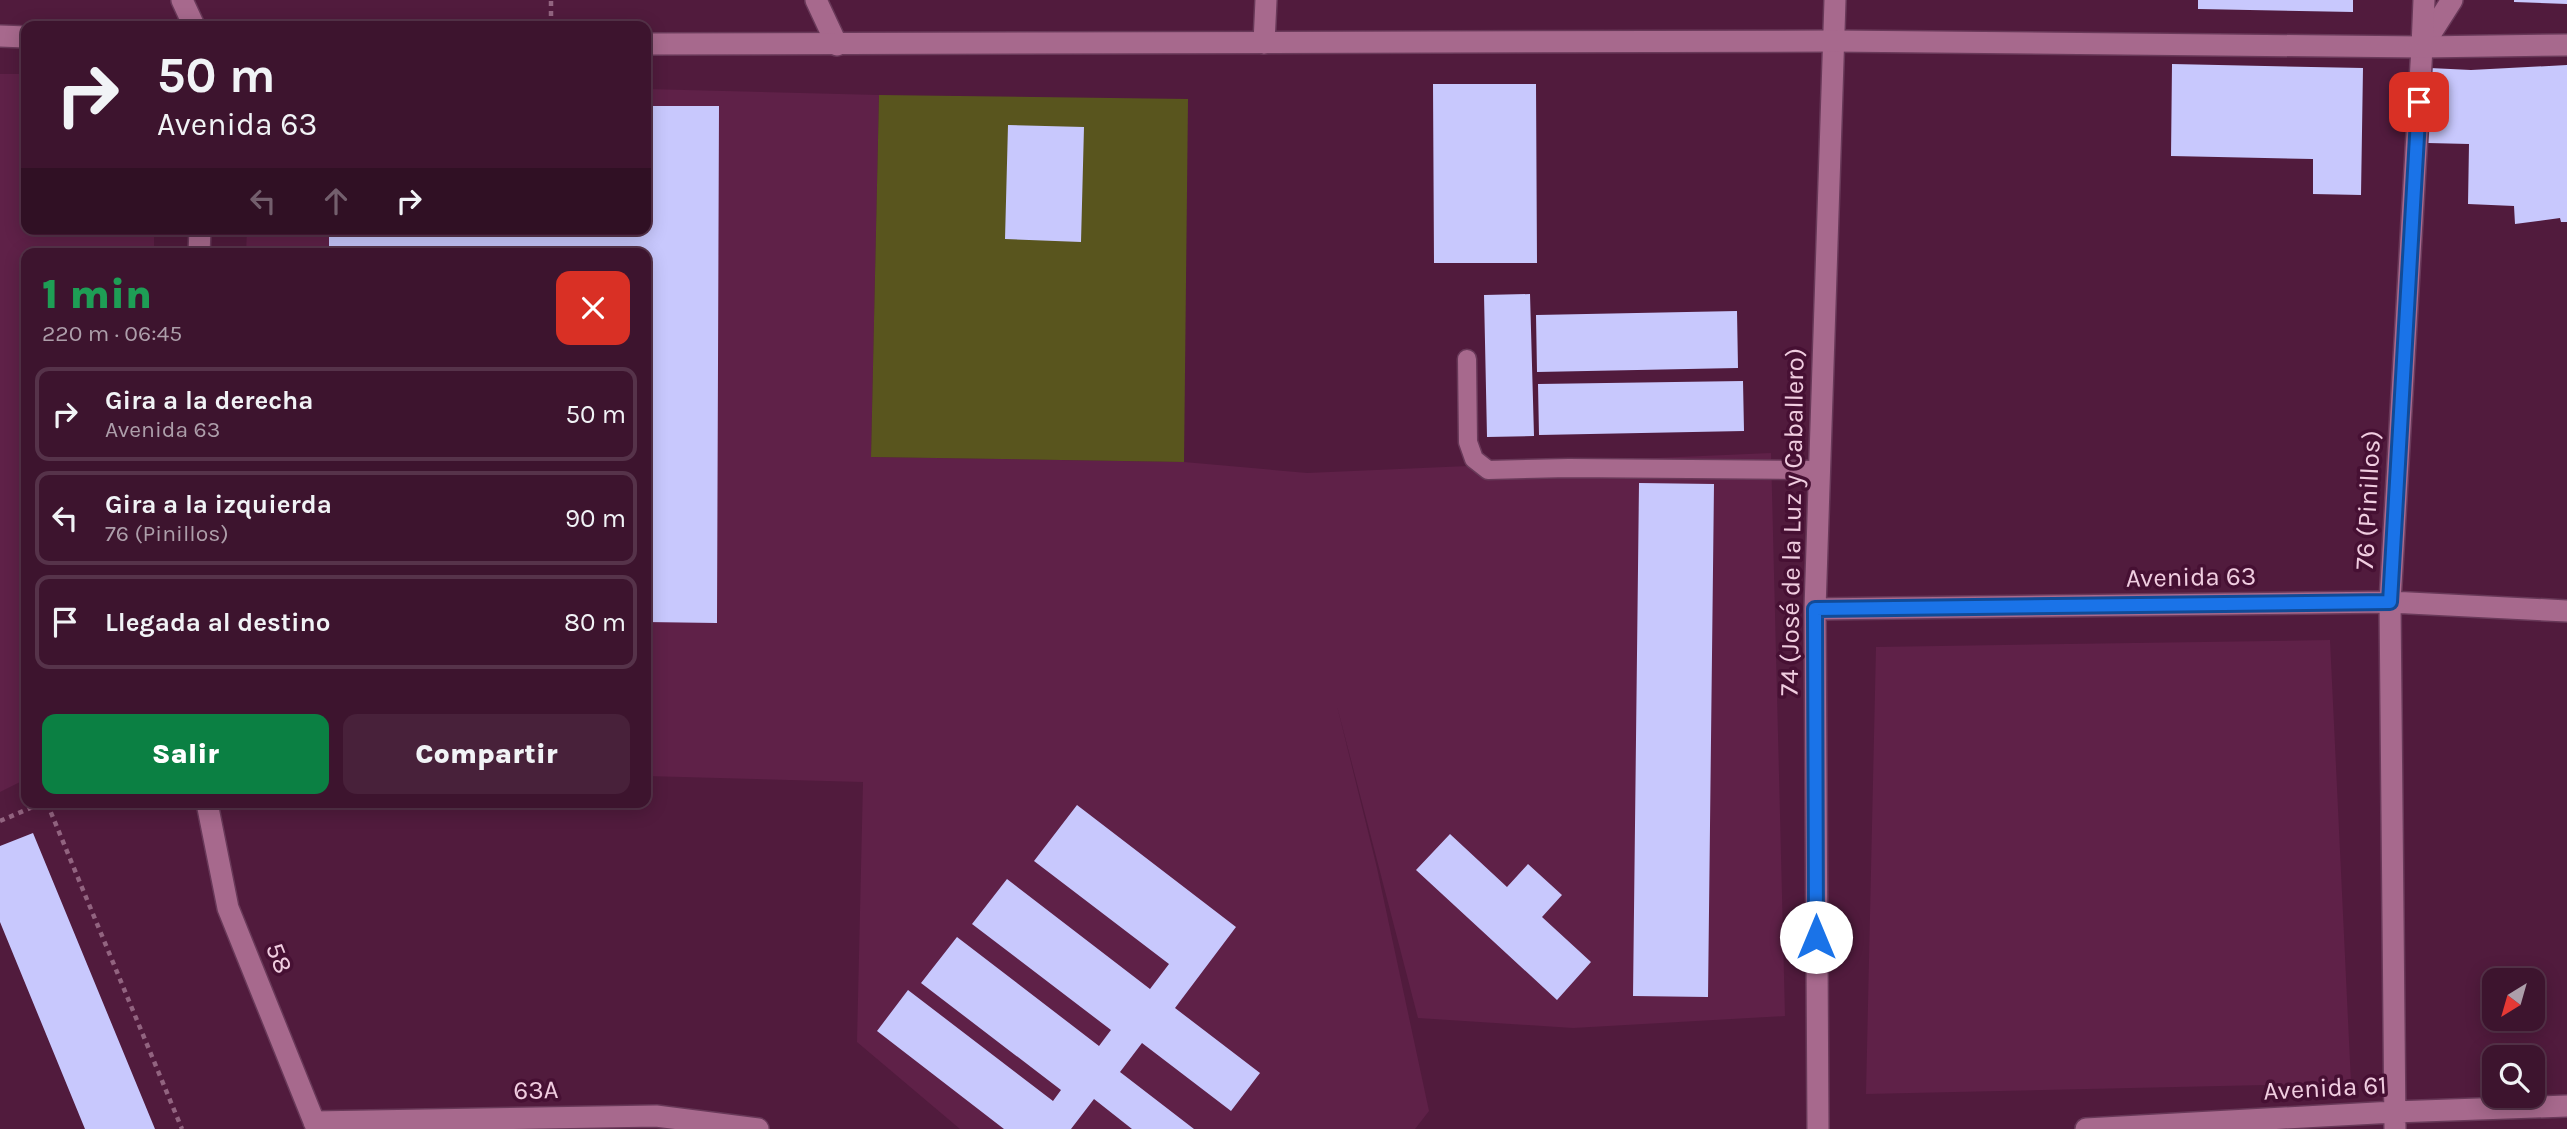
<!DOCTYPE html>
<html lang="es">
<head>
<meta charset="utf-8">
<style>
  :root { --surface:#3d142e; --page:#48213a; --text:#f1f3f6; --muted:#ad9eaa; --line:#56334a; --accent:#0b8043 }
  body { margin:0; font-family:Karla,sans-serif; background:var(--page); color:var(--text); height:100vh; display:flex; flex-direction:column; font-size:26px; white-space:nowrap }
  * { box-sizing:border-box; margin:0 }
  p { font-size:23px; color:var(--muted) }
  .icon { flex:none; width:38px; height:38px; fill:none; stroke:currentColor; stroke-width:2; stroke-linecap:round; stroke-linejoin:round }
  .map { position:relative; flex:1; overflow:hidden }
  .side { position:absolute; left:21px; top:248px; width:630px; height:560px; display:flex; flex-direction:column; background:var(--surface); border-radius:14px; box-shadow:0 4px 18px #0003,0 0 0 2px var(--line) }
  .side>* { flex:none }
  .hud { position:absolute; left:21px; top:21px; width:630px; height:214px; border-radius:14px; box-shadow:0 4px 18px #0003,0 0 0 2px var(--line); background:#3d142e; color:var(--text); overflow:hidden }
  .needle { width:46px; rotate:217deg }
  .controls { position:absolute; left:2482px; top:968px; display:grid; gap:14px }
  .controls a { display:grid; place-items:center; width:63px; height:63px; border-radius:14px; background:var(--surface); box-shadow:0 4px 18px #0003,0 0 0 2px var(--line); font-size:35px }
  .pin { position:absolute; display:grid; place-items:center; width:60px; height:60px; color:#fff; margin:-30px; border-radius:14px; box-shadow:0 4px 10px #0006 }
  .me { position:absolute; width:77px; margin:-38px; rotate:0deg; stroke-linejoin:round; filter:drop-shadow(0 0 5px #0008) }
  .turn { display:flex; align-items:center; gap:24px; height:147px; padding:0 21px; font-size:32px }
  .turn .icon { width:91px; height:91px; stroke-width:2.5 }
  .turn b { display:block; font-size:49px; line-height:60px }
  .lanes { display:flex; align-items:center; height:66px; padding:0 21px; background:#0003; justify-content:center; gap:35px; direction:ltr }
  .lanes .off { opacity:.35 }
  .round { display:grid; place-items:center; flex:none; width:74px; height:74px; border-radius:14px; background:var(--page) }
  .summary { display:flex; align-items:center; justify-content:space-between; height:119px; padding:0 21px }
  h1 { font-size:42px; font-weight:800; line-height:52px; color:#1e9e55 }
  .action { display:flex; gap:14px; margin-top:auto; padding:14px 21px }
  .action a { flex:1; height:80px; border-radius:14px; background:var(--accent); color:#fff; font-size:28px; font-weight:800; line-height:80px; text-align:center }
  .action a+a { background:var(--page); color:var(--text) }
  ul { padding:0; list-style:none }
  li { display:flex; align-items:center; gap:21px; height:94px; margin:0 14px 10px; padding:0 7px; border:4px solid var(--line); border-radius:14px }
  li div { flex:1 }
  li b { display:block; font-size:26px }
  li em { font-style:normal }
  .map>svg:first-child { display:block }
  .built { fill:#5f2148 }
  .green { fill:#59551e }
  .building { fill:#c8c8fd }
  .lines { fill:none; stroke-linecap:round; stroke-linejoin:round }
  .service-casing { stroke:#693959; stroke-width:21 }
  .minor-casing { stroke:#693959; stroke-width:24 }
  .tertiary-casing { stroke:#693959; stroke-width:24 }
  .path { stroke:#926480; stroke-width:4.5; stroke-dasharray:5 5; stroke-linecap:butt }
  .service { stroke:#a7698d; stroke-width:18 }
  .minor { stroke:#a7698d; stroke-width:21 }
  .tertiary { stroke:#a7698d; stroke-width:21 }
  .route-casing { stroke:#114b97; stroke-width:18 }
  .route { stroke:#1a73e8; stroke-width:12 }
  .labels { text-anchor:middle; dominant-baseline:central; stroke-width:7; stroke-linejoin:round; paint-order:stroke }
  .street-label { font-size:26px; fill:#f0cde0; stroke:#461033 }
</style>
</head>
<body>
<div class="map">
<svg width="2567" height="1129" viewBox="0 0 2567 1129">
  <rect width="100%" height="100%" fill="#511b3d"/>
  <path class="built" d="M 0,74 L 26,74 L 26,229 L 154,229 L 154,254 L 26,254 L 26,779 L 0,792 Z
    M 646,89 L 879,95 L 871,457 L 1184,462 L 1307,473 L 1771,453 L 1785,1016 L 1573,1028 L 1418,1018 L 1337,706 L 1377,868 L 1429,1111 L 1415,1129 L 960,1129 L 857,1042 L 863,782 L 646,776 L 646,254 L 246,254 L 247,229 L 646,229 Z
    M 2330,640 L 2351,1083 L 1866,1094 L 1876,647 Z"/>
  <path class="green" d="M 879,95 L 1188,99 L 1184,462 L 871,457 Z"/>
  <path class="building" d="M 2198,0 L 2353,0 L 2353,12 L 2198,9 Z
    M 2514,0 L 2567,0 L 2567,4 L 2514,2 Z
    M 2172,64 L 2363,68 L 2361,195 L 2313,194 L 2313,159 L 2171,156 Z
    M 2567,65 L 2567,222 L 2561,222 L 2560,218 L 2515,224 L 2514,206 L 2468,204 L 2469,144 L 2428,143 L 2430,68 L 2471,70 Z
    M 1433,84 L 1536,84 L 1537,263 L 1434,263 Z
    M 646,106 L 719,106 L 717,623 L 646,622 L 646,254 L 329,254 L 329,229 L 646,229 Z
    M 1008,125 L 1084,127 L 1081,242 L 1005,239 Z
    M 1530,294 L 1534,436 L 1487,437 L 1484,295 Z
    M 1737,311 L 1738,368 L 1537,372 L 1536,315 Z
    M 1743,381 L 1744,431 L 1539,435 L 1538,384 Z
    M 1639,483 L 1714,484 L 1708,997 L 1633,996 Z
    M 1077,805 L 1236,927 L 1175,1008 L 1260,1073 L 1231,1111 L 1142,1043 L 1120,1072 L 1194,1129 L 1132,1129 L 1094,1099 L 1071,1129 L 1004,1129 L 877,1031 L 908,990 L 1053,1101 L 1061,1090 L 921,983 L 957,937 L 1099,1046 L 1111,1030 L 972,924 L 1007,879 L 1150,989 L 1169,964 L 1034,861 Z
    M 33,833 L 155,1129 L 85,1129 L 0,922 L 0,846 Z
    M 1450,834 L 1507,887 L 1528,864 L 1562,895 L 1542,917 L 1591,962 L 1557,1000 L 1416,870 Z"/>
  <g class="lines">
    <defs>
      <path id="service" d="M 1467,359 L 1468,442 L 1474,459 L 1488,470 L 1569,468 L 1820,470"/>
      <path id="minor" d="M 816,0 L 837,45
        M 1264,43 L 1266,0
        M 199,254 L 200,229
        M 1815,609 L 2390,602 L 2567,611
        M 207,803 L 228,908 L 317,1129
        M 314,1122 L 656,1116 L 758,1129
        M 1818,1129 L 1815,609 L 1835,0
        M 2086,1129 L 2394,1112 L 2567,1106
        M 2395,1129 L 2390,602 L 2422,47 L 2452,0"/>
      <path id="tertiary" d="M 182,0 L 194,26
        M 0,36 L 26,37
        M 646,44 L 1833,41 L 2422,47 L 2567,45
        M 2422,47 L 2424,0"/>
    </defs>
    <use href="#service" class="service-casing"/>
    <use href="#minor" class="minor-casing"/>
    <use href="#tertiary" class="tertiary-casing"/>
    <path class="path" d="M 551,26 L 551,0
      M 47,803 L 182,1129
      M 0,821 L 42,803"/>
    <use href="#service" class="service"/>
    <use href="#minor" class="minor"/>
    <use href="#tertiary" class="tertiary"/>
  </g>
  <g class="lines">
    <defs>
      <path id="route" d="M 1816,937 L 1815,609 L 2390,602 L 2419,102"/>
    </defs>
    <use href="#route" class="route-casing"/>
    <use href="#route" class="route"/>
  </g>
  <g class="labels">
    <g class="street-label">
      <text transform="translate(2368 500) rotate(-87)">76 (Pinillos)</text>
      <text transform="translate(1792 522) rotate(-89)">74 (José de la Luz y Caballero)</text>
      <text transform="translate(2191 577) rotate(-1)">Avenida 63</text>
      <text transform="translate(279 958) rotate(68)">58</text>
      <text transform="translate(2325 1088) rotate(-3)">Avenida 61</text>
      <text transform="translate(536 1090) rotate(-1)">63A</text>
    </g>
  </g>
</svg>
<div class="controls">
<a><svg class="needle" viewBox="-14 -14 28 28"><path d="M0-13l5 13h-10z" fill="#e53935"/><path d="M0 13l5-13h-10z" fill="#ad9eaa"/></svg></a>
<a><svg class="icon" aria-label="search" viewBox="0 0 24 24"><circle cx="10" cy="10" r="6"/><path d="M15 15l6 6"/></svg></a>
</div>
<div class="pin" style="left:2419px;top:102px;background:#d93025"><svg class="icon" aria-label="arrive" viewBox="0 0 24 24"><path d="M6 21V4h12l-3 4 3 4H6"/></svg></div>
<svg class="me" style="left:1816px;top:937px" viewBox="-20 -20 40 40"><circle r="19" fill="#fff"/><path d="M0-13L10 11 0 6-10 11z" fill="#1a73e8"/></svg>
<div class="hud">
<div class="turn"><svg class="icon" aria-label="right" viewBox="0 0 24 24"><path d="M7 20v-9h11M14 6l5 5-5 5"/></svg><div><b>50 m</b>Avenida 63</div></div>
<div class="lanes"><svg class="icon off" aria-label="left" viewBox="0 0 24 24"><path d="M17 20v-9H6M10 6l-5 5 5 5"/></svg><svg class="icon off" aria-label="ahead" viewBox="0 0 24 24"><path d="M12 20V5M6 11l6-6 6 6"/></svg><svg class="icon" aria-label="right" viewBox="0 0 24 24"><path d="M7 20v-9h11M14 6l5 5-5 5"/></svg></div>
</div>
<section class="side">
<div class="summary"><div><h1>1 min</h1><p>220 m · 06:45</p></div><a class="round" style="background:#d93025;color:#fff"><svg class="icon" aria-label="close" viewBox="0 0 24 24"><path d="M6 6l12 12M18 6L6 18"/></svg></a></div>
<ul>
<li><svg class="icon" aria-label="right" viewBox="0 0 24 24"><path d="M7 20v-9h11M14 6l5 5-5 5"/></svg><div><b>Gira a la derecha</b><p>Avenida 63</p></div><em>50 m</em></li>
<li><svg class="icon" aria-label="left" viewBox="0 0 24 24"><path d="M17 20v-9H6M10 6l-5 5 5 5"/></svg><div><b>Gira a la izquierda</b><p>76 (Pinillos)</p></div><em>90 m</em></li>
<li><svg class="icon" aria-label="arrive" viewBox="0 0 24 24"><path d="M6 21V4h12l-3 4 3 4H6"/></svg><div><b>Llegada al destino</b></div><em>80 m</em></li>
</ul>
<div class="action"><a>Salir</a><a>Compartir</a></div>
</section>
</div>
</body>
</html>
